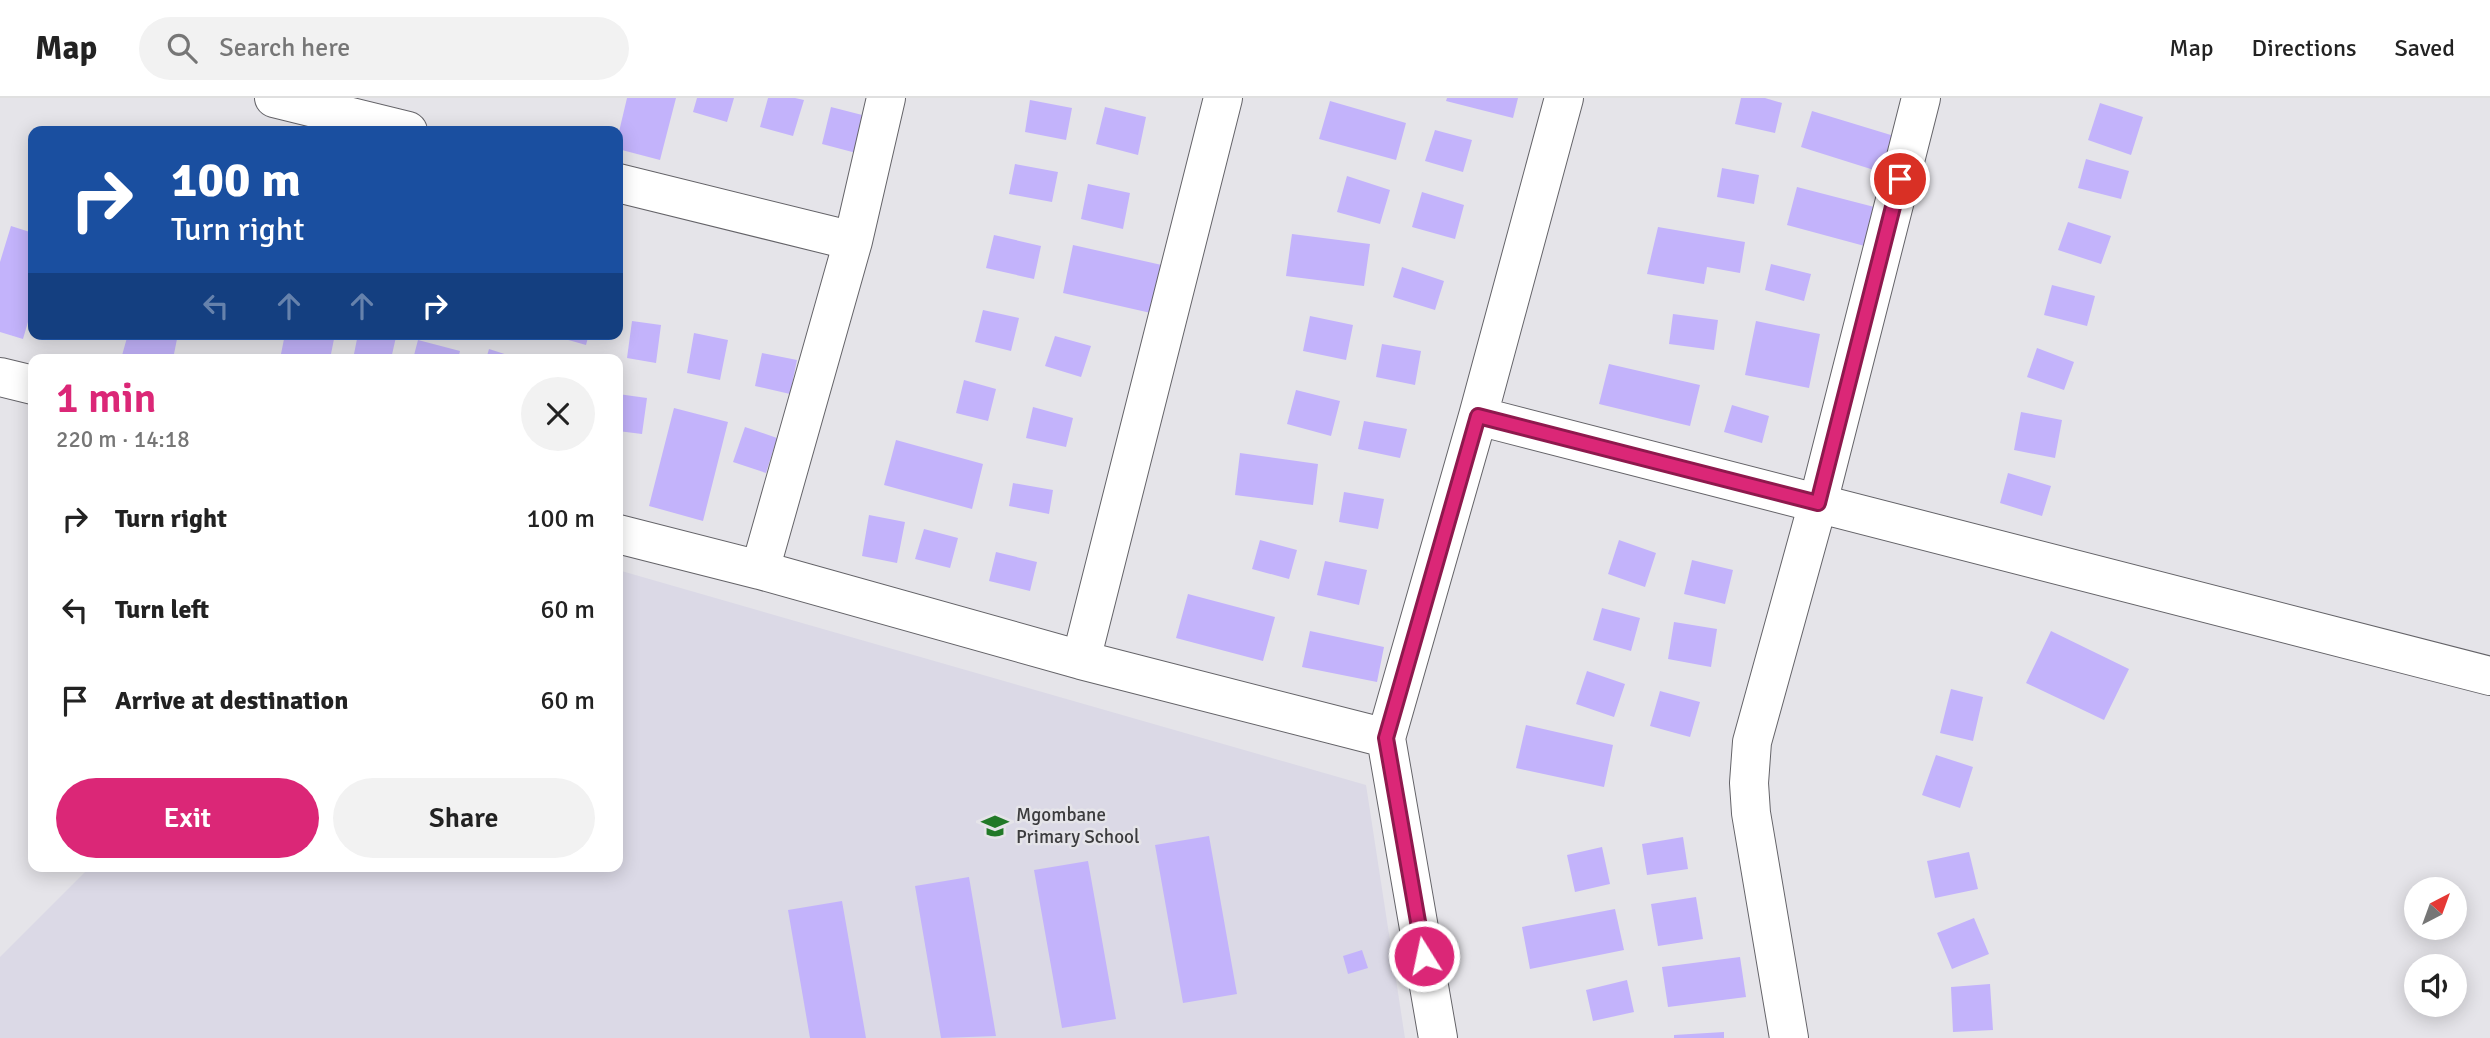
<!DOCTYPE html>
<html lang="en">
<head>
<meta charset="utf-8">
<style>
  :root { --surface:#fff; --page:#f2f2f2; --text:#222; --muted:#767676; --line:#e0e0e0; --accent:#db2777 }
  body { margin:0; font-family:Signika,sans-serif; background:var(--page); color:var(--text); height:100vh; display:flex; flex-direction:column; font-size:26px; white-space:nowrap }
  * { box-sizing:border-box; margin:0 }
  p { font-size:23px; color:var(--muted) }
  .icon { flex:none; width:38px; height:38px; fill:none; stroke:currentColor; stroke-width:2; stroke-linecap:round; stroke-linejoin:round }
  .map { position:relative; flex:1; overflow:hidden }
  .side { position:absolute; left:28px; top:256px; width:595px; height:518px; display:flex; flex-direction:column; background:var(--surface); border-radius:14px; box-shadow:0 4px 18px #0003 }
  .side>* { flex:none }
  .guide { position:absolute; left:28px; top:28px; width:595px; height:214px; border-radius:14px; box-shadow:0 4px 18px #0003; background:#1a4fa0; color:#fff; overflow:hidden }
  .needle { width:46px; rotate:41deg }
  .buttons { position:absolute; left:2404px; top:779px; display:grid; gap:14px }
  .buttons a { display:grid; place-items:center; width:63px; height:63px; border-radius:50%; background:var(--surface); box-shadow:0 4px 18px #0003; font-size:35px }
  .pin { position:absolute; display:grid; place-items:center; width:60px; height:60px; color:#fff; margin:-30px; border:4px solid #fff; border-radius:50%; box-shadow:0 2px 7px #0007 }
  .me { position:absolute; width:77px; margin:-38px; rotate:350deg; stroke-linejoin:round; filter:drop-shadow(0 0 5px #0008) }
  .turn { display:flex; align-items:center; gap:24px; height:147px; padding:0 28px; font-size:32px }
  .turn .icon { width:91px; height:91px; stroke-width:2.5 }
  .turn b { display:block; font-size:49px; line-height:60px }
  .lanes { display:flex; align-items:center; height:66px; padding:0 28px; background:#0003; justify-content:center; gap:35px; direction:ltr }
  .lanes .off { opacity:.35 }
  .round { display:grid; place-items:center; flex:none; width:74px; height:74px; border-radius:37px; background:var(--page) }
  .overview { display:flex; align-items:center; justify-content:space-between; height:119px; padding:0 28px }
  h1 { font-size:42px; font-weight:600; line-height:52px; color:var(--accent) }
  .cta { display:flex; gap:14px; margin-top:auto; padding:14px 28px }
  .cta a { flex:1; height:80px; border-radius:42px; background:var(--accent); color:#fff; font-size:28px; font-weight:600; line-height:80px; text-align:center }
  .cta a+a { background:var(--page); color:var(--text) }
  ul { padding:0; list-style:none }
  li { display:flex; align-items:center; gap:21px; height:91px; padding:0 28px }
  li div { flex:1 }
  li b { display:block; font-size:26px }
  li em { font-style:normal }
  header { display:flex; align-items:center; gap:42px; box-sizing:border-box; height:98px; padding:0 35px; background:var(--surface); border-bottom:2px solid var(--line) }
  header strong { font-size:33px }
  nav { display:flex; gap:38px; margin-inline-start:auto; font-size:24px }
  .search { width:490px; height:63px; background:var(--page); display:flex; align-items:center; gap:18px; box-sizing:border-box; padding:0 24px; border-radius:38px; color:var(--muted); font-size:26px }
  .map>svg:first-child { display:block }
  .built { fill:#dbd9e6 }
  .building { fill:#c3b3fb }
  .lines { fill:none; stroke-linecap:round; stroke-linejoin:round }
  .minor-casing { stroke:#646368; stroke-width:40 }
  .minor { stroke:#fff; stroke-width:38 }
  .route-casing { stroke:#8e194d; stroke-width:18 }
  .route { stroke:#db2777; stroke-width:12 }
  .labels { text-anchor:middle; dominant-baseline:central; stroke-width:5; stroke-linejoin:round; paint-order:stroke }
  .poi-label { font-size:19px; fill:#3c3c3e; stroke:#e5e4e9; text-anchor:start }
</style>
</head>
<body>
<header>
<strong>Map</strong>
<div class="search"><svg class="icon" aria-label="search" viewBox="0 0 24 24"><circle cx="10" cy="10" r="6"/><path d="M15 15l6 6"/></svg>Search here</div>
<nav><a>Map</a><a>Directions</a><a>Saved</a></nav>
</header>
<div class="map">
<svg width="2490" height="940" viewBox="0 0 2490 940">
  <rect width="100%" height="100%" fill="#e5e4e9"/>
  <path class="built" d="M 618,472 L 1366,687 L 1405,940 L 0,940 L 0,859 L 91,768 L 618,768 Z"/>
  <path class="building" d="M 627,0 L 676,0 L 660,62 L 618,51 L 618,38 Z
    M 697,0 L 734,0 L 727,24 L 693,14 Z
    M 768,0 L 795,0 L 804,2 L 793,38 L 760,29 Z
    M 1447,0 L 1518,0 L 1513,20 L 1446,3 Z
    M 1741,0 L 1765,0 L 1782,5 L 1775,35 L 1735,26 Z
    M 1030,2 L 1072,10 L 1066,42 L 1025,34 Z
    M 1330,3 L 1406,25 L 1396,62 L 1319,41 Z
    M 2100,5 L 2143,19 L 2131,57 L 2088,42 Z
    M 831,9 L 870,19 L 860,56 L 822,46 Z
    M 1105,9 L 1146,19 L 1138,57 L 1096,46 Z
    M 1812,13 L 1904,41 L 1893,78 L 1801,49 Z
    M 1435,32 L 1472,42 L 1463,74 L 1425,63 Z
    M 2086,61 L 2129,73 L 2121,101 L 2078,90 Z
    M 1015,66 L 1058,74 L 1052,104 L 1009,96 Z
    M 1722,70 L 1759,77 L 1754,106 L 1717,99 Z
    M 1347,78 L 1390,92 L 1380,126 L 1337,114 Z
    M 1088,86 L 1130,95 L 1123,131 L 1081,121 Z
    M 1797,89 L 1882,111 L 1872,150 L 1787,127 Z
    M 1422,94 L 1464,107 L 1455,141 L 1412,129 Z
    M 2068,124 L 2111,138 L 2101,166 L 2058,152 Z
    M 11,128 L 33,135 L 33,207 L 23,241 L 0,234 L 0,164 Z
    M 1658,129 L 1745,144 L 1740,175 L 1707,169 L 1704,186 L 1647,176 Z
    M 1292,136 L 1370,146 L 1364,188 L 1286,178 Z
    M 994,137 L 1041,148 L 1034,181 L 986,170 Z
    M 1073,147 L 1175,170 L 1164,218 L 1063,195 Z
    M 1771,166 L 1811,176 L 1804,203 L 1765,192 Z
    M 1402,169 L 1444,183 L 1435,212 L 1393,199 Z
    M 2052,187 L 2095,198 L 2087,228 L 2044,217 Z
    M 983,212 L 1019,220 L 1011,253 L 975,244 Z
    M 1673,216 L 1718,222 L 1714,252 L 1669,246 Z
    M 1310,218 L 1353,227 L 1346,262 L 1303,253 Z
    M 632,223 L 661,227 L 656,265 L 627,260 Z
    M 1756,223 L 1820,236 L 1809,290 L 1745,277 Z
    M 694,235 L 728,242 L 720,282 L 687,275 Z
    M 128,236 L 148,240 L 149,236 L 178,236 L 173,261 L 121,261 Z
    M 285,236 L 335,236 L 330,261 L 280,261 Z
    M 358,236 L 396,239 L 391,261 L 353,261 Z
    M 558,236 L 589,236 L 586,247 L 558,239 Z
    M 1055,238 L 1091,248 L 1081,279 L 1045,268 Z
    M 418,242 L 460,253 L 458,261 L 413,261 Z
    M 1382,246 L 1421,253 L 1415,287 L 1376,279 Z
    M 2037,250 L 2074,264 L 2064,292 L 2027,279 Z
    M 489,251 L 517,260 L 517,261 L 486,261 Z
    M 762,255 L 797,262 L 790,296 L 755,288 Z
    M 1609,266 L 1700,287 L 1690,328 L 1599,306 Z
    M 964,282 L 996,291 L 988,323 L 956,315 Z
    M 1296,292 L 1340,303 L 1331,338 L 1287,326 Z
    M 618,296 L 647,300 L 642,336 L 618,333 Z
    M 1732,307 L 1769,318 L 1762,345 L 1724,334 Z
    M 1033,309 L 1073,320 L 1066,349 L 1026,340 Z
    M 674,310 L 728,324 L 703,423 L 649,408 Z
    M 2021,314 L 2062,322 L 2055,360 L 2014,352 Z
    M 1364,323 L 1407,331 L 1400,360 L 1358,351 Z
    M 745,329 L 777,340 L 766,375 L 733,364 Z
    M 896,342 L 983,366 L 972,411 L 884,387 Z
    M 1240,355 L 1318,366 L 1313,407 L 1235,397 Z
    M 2008,375 L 2051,388 L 2042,418 L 2000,405 Z
    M 1013,385 L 1053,392 L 1049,416 L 1009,408 Z
    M 1344,394 L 1384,401 L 1378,431 L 1339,424 Z
    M 869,417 L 905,424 L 897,465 L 862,458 Z
    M 924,431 L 958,440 L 950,470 L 915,461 Z
    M 1260,442 L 1297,452 L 1289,481 L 1252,471 Z
    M 1619,442 L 1656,455 L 1645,489 L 1608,476 Z
    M 996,454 L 1037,464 L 1030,493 L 989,483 Z
    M 1692,462 L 1733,472 L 1725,506 L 1684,496 Z
    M 1325,463 L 1367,472 L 1359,507 L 1317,497 Z
    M 1188,496 L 1275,519 L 1263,563 L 1176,540 Z
    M 1602,510 L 1640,520 L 1631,553 L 1593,542 Z
    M 1674,524 L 1717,531 L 1711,569 L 1668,561 Z
    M 1310,533 L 1384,549 L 1377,584 L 1302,569 Z
    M 2051,533 L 2129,571 L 2104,622 L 2026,585 Z
    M 1587,573 L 1625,586 L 1614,619 L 1576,606 Z
    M 1951,591 L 1983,599 L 1973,643 L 1940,635 Z
    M 1660,593 L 1700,604 L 1690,639 L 1650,628 Z
    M 1526,627 L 1613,647 L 1604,689 L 1516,670 Z
    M 1936,657 L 1973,669 L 1960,710 L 1922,697 Z
    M 1209,738 L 1237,896 L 1183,905 L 1155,747 Z
    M 1683,739 L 1688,771 L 1647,777 L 1642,746 Z
    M 1602,749 L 1610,786 L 1575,794 L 1567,757 Z
    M 1969,754 L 1978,791 L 1935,800 L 1927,763 Z
    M 1088,763 L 1116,921 L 1062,930 L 1034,772 Z
    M 969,779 L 996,938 L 941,940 L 915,788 Z
    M 1696,799 L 1703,841 L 1658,848 L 1651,806 Z
    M 842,803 L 866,940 L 810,940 L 788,812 Z
    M 1615,811 L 1624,852 L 1530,871 L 1522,829 Z
    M 1974,820 L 1989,856 L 1952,871 L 1937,835 Z
    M 1362,852 L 1368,870 L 1348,876 L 1343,858 Z
    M 1740,859 L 1746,899 L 1668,909 L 1662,869 Z
    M 1627,882 L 1634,914 L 1593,923 L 1586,892 Z
    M 1990,886 L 1993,932 L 1953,934 L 1951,889 Z
    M 1724,934 L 1724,940 L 1674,940 L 1674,937 Z"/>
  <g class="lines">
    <defs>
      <path id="minor" d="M 274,0 L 408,33
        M 618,85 L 853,143
        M 0,279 L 33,287
        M 1478,318 L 2490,578
        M 618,436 L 760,472 L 1081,562 L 1386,640
        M 760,472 L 853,143 L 886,0
        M 1081,562 L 1223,0
        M 1438,940 L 1386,640 L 1478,318 L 1564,0
        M 1789,940 L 1751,715 L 1749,685 L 1752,644 L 1818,405 L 1921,0"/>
    </defs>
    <use href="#minor" class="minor-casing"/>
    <use href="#minor" class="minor"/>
  </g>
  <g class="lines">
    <defs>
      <path id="route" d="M 1424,858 L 1386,640 L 1478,318 L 1818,405 L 1900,81"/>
    </defs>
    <use href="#route" class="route-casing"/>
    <use href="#route" class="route"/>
  </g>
  <defs>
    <symbol id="school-bare" viewBox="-9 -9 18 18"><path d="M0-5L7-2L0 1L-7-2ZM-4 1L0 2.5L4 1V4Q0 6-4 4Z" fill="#217927" stroke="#e5e4e9" stroke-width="2.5" paint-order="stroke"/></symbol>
  </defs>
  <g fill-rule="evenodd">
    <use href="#school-bare" x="976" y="709" width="38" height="38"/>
  </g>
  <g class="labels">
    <g class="poi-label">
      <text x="1016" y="717">Mgombane<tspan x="1016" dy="22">Primary School</tspan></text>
    </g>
  </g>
</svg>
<div class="buttons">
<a><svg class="needle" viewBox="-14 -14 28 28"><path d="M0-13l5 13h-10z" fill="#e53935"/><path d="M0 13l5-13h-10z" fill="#767676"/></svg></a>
<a><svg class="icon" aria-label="sound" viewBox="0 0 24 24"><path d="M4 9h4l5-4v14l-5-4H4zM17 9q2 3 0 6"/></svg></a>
</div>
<div class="pin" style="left:1900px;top:81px;background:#d93025"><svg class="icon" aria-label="arrive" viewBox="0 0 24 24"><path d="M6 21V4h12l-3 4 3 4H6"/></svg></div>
<svg class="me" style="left:1424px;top:858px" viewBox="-20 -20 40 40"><circle r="17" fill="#db2777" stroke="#fff" stroke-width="3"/><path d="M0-11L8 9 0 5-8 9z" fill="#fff"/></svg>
<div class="guide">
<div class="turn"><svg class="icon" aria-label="right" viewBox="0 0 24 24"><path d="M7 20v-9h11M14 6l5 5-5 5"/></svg><div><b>100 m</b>Turn right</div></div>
<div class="lanes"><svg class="icon off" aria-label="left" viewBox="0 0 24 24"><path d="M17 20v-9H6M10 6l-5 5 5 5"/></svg><svg class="icon off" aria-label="ahead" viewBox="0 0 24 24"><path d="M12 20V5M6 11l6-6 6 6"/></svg><svg class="icon off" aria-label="ahead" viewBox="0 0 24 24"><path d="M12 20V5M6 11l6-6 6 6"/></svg><svg class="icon" aria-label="right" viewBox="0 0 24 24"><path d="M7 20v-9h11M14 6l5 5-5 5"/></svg></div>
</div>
<section class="side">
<div class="overview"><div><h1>1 min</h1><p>220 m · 14:18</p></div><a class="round"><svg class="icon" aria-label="close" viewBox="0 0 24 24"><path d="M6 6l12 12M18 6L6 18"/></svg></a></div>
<ul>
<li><svg class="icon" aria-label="right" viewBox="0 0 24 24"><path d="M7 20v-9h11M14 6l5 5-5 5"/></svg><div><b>Turn right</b></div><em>100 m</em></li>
<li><svg class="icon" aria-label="left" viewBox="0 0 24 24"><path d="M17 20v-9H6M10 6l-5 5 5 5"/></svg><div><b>Turn left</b></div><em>60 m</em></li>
<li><svg class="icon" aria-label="arrive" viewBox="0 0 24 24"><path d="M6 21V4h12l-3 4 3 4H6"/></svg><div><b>Arrive at destination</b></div><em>60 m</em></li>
</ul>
<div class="cta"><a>Exit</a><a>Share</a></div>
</section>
</div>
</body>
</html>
